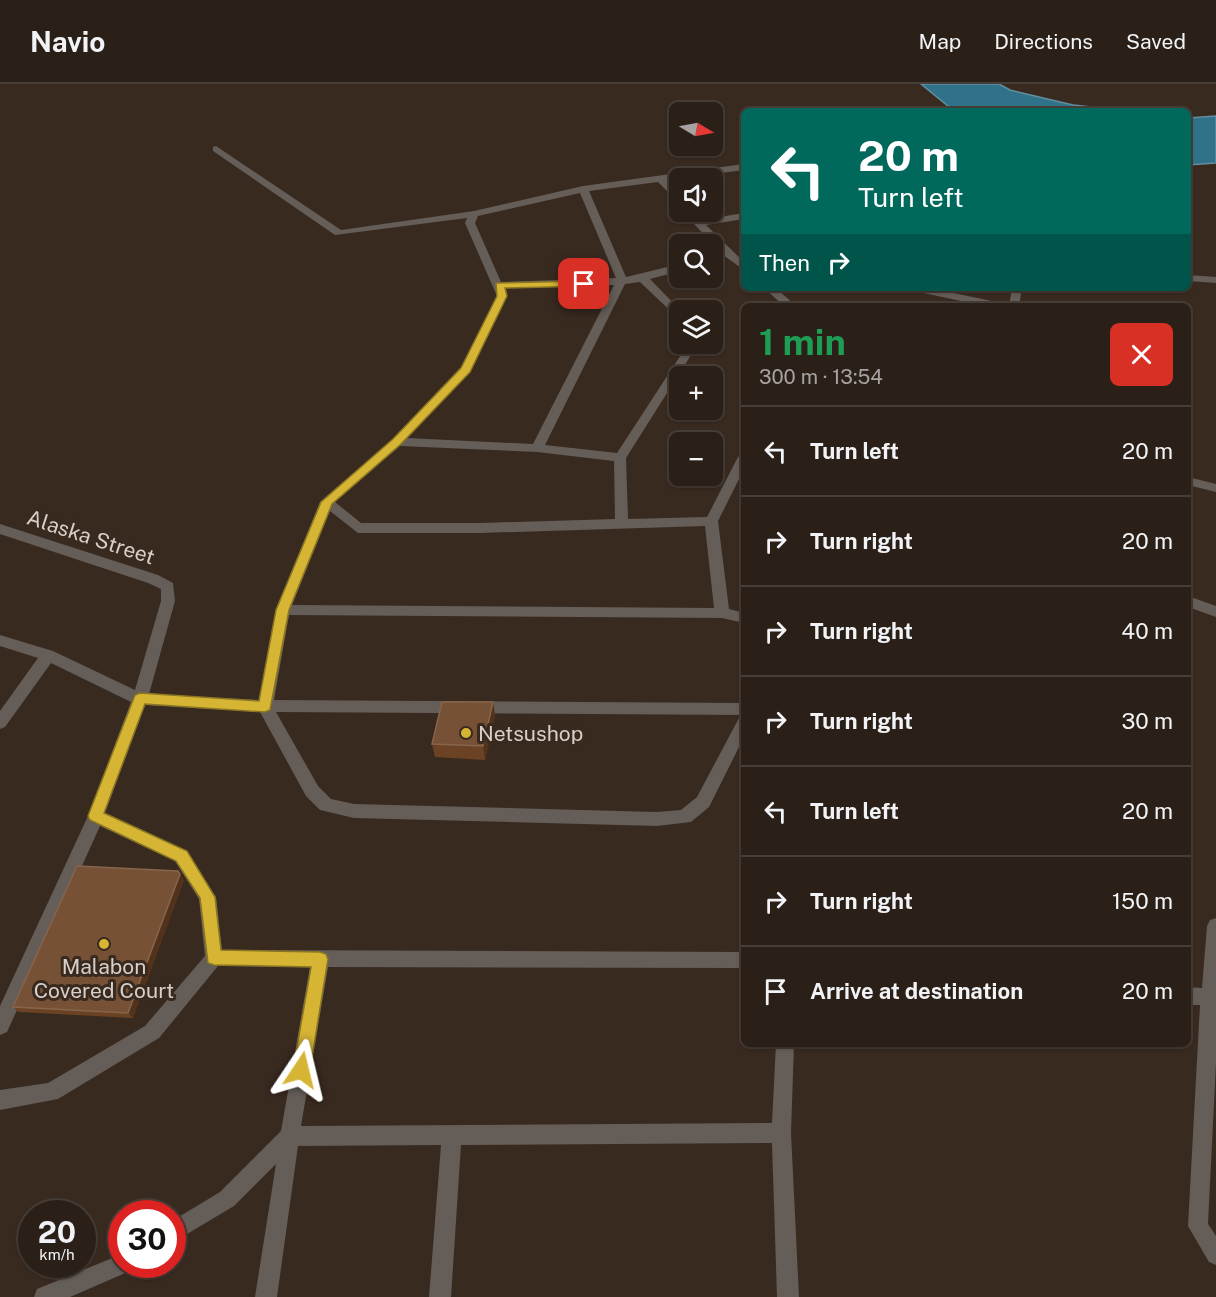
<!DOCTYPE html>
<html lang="en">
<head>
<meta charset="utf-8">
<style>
  :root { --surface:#2b2018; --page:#372d25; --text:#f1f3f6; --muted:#a6a3a2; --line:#473e37 }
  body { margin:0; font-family:"Public Sans",sans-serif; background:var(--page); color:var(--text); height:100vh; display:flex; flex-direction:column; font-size:22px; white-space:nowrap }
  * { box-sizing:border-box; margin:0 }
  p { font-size:20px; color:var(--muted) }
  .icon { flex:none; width:33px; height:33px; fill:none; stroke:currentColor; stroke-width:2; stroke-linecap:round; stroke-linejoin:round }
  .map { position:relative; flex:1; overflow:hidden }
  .details { position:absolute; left:741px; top:219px; width:450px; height:744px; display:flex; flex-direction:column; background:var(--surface); border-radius:9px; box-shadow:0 2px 4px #0004,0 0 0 2px var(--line) }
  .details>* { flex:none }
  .top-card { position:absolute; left:741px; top:24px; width:450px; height:183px; border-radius:9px; box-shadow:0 2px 4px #0004,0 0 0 2px var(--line); background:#00695c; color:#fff; overflow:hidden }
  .needle { width:39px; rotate:100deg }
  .controls { position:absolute; left:669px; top:18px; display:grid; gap:12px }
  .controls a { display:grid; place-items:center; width:54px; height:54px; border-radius:9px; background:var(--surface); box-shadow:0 2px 4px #0004,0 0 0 2px var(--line); font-size:30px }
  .speed { position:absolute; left:18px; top:1116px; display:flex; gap:12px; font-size:30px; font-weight:700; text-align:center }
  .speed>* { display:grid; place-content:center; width:78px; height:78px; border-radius:50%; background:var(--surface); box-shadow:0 2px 4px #0004,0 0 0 2px var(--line); line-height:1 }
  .speed small { font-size:15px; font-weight:400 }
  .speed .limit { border:9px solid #d22; background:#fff; color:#111 }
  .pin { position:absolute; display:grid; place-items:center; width:51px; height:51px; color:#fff; margin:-26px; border-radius:12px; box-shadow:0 3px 9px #0006 }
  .me { position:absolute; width:66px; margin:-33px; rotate:10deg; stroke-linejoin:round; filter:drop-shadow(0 0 4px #0008) }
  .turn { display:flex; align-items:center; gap:21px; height:126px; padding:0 18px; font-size:27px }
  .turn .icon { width:78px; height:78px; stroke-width:2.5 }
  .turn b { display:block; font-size:42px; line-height:51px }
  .then { display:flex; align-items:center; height:57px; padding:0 18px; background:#0003; gap:12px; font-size:22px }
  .round { display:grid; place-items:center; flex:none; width:63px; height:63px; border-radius:9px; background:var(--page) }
  .headline { display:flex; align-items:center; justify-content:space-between; height:102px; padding:0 18px }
  h1 { font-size:36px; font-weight:700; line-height:45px; color:#1e9e55 }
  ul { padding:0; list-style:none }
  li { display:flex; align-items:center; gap:18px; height:90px; padding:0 18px; border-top:2px solid var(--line) }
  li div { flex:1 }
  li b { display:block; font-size:22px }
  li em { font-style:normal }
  header { display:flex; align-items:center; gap:36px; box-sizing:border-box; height:84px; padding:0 30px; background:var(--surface); border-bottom:2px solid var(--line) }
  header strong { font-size:28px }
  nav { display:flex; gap:33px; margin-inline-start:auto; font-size:21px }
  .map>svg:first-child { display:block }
  .water { fill:#31728b; stroke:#638e9e; stroke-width:1.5 }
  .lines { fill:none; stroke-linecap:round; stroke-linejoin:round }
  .minor { fill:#655d58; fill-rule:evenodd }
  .wall { fill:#6b4223 }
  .shaded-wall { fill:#52321b }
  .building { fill:#775135; stroke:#86654c; stroke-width:1.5 }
  .route { fill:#d6b534; stroke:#8b7622; stroke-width:1.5 }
  .poi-dot { fill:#d6b534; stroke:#392a20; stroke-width:2 }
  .labels { text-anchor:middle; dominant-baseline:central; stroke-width:6; stroke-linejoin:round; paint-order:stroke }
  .street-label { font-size:21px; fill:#d9cfc9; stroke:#392a20 }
  .poi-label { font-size:21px; fill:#d9cfc9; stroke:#392a20; text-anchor:start }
</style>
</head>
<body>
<header>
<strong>Navio</strong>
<nav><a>Map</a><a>Directions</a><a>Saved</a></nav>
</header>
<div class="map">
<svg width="1216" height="1213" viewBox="0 0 1216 1213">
  <rect width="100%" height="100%" fill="#392a20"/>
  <path class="water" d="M 921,0 L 999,0 L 1010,6 L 1073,21 L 1129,27 L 954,27 Z
    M 1216,32 L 1216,79 L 1188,81 L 1188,34 Z"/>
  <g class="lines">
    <path class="minor" d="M 216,62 L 341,146 L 474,127 L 583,102 L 744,80 L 744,86 L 667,96 L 680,110 L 680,120 L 658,98 L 589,107 L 626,193 L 680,180 L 680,187 L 650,195 L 680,226 L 680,236 L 640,198 L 625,200 L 545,361 L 617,369 L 688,260 L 698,260 L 626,374 L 628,435 L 707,433 L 738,373 L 744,369 L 744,385 L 718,437 L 729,525 L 744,529 L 744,539 L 722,534 L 289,531 L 274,616 L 744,619 L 744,631 L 276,628 L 318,702 L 331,715 L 354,720 L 657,728 L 681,726 L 697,713 L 739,634 L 744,632 L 744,653 L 709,723 L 691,738 L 657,742 L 354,734 L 320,726 L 306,712 L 260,628 L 145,621 L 105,729 L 187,767 L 216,813 L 222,866 L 744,868 L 744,884 L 328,883 L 301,1042 L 772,1039 L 776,960 L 794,960 L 791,1049 L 799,1213 L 777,1213 L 772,1059 L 461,1061 L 451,1213 L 429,1213 L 441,1061 L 298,1062 L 277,1213 L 255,1213 L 276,1080 L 234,1122 L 172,1159 L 172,1137 L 220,1108 L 281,1047 L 310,883 L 218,882 L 159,954 L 58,1015 L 0,1026 L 0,1006 L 48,999 L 145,942 L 205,872 L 199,815 L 175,777 L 100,742 L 7,948 L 0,951 L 0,922 L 88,732 L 131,618 L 51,579 L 5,643 L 0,645 L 0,627 L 38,574 L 0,562 L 0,551 L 53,567 L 135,606 L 161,517 L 161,505 L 148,499 L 0,450 L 0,440 L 158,491 L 173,499 L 175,517 L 149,610 L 259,616 L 276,526 L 320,418 L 393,355 L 461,283 L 497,212 L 465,139 L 467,134 L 335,151 L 213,67 L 213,63 ZM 580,109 L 616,194 L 501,198 L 475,139 L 478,132 ZM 614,201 L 533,360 L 407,354 L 470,288 L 507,212 L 504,204 ZM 400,362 L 537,368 L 614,377 L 615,435 L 480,439 L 361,439 L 335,418 ZM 330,427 L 358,449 L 480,449 L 705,442 L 714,524 L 292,521 Z
      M 683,128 L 693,128 L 701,136 L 744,129 L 744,135 L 706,141 L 744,178 L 744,186 L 723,171 Z
      M 1188,191 L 1216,193 L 1216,199 L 1188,197 Z
      M 764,204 L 776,204 L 796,222 L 784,222 Z
      M 909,204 L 930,204 L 1001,219 L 1006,222 L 985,222 L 914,207 Z
      M 1012,204 L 1022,204 L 1019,222 L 1009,222 Z
      M 1188,393 L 1216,400 L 1216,408 L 1188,401 Z
      M 1188,512 L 1216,522 L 1216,533 L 1188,523 Z
      M 1216,834 L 1216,979 L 1208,1140 L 1216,1152 L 1216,1181 L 1209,1178 L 1188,1142 L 1200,921 L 1188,921 L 1188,903 L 1202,904 L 1207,842 L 1210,836 Z
      M 122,1170 L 122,1180 L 133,1180 L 130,1187 L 70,1213 L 34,1213 L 37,1205 Z"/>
  </g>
  <path class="wall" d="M 493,618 L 495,632 L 485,676 L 435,673 L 432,660 Z
    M 184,796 L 133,934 L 18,928 L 13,923 Z"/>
  <path class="shaded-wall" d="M 493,618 L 495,632 L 485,676 L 483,662 Z
    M 180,790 L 184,796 L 133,934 L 128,929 Z"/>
  <path class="building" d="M 442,618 L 493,618 L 483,662 L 432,660 Z
    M 77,782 L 178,787 L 180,790 L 128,929 L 13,923 Z"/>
  <path class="route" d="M 584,197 L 587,198 L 587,202 L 505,204 L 507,212 L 470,288 L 401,360 L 332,420 L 289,526 L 270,626 L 265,628 L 145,620 L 104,729 L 187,767 L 215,813 L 221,866 L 320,868 L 326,870 L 328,875 L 310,986 L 307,992 L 301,994 L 295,992 L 293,986 L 311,883 L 214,881 L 208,879 L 200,814 L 176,777 L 90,736 L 88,732 L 135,611 L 140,609 L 259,617 L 276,526 L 321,418 L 393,355 L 461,284 L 497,212 L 496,199 Z"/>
  <g class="poi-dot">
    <circle cx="466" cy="649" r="6"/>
    <circle cx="104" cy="860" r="6"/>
  </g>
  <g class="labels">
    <g class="street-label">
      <text transform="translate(91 453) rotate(18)">Alaska Street</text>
    </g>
    <g class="poi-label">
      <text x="478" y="649">Netsushop</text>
      <text x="104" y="882" text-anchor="middle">Malabon<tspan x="104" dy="24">Covered Court</tspan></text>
    </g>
  </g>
</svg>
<div class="controls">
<a><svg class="needle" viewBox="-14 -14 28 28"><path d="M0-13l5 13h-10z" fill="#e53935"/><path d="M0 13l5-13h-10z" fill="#a6a3a2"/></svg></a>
<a><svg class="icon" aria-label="sound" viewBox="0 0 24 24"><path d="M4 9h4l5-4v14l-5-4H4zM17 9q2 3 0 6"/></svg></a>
<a><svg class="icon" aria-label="search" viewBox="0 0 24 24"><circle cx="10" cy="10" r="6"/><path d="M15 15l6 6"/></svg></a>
<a><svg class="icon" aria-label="layers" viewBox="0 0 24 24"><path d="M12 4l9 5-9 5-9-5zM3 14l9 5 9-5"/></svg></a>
<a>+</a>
<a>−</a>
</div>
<div class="speed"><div>20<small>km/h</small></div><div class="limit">30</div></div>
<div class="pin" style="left:584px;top:200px;background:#d93025"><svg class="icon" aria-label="arrive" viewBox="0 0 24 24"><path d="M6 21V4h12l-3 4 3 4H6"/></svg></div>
<svg class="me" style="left:301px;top:986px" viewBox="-20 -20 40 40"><path d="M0-17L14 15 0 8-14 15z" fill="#d6b534" stroke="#fff" stroke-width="4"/></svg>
<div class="top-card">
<div class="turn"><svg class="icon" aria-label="left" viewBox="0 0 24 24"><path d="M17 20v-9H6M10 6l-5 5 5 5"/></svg><div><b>20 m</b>Turn left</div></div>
<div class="then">Then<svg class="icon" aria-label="right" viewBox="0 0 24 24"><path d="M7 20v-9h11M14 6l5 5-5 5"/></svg></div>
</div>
<section class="details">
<div class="headline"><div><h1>1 min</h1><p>300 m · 13:54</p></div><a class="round" style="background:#d93025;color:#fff"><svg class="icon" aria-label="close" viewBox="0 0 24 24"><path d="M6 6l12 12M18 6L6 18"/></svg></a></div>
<ul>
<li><svg class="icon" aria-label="left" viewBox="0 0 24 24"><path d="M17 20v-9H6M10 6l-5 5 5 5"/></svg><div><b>Turn left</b></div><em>20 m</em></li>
<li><svg class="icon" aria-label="right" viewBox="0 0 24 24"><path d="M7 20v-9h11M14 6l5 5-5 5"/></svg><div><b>Turn right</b></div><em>20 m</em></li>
<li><svg class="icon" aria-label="right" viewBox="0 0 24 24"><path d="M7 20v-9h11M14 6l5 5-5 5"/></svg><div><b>Turn right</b></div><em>40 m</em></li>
<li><svg class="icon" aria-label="right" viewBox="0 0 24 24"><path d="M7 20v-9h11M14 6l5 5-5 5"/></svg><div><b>Turn right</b></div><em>30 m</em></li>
<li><svg class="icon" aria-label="left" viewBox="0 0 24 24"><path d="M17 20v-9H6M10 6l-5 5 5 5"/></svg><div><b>Turn left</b></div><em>20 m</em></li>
<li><svg class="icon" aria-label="right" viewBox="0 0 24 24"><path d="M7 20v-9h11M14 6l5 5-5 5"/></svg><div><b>Turn right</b></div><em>150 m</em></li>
<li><svg class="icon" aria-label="arrive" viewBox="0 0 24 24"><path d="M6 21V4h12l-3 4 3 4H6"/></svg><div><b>Arrive at destination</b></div><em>20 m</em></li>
</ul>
</section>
</div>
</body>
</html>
